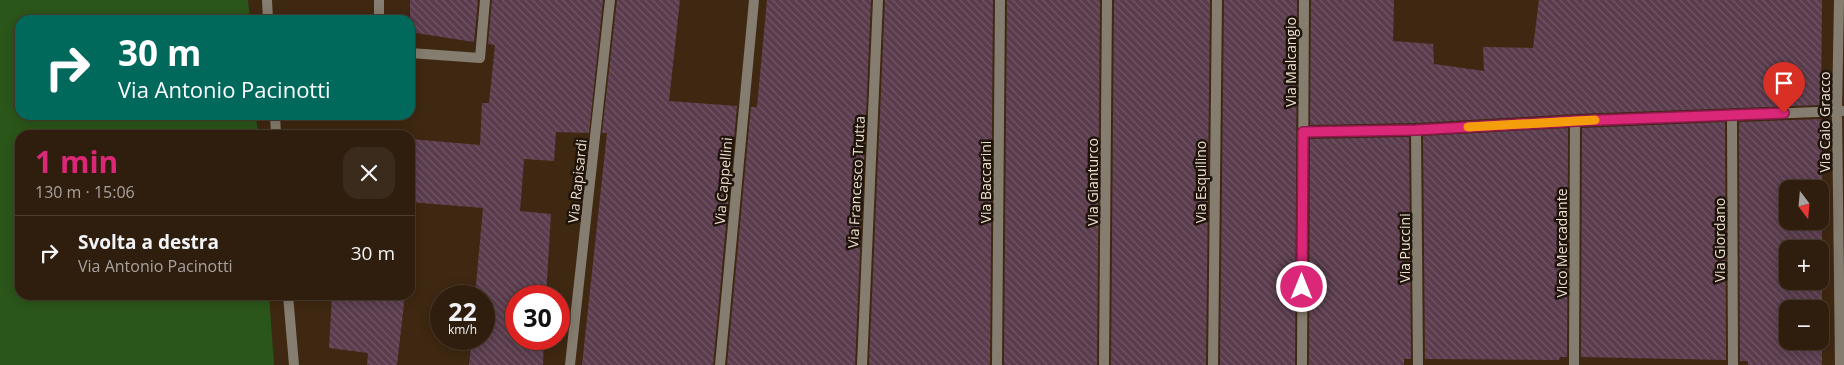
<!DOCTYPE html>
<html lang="it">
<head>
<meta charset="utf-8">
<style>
  :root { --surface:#2f1e0e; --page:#3b2b1c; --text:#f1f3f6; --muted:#a7a29e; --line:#4a3c2e; --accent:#db2777 }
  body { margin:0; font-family:"Open Sans",sans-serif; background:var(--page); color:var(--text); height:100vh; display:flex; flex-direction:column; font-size:19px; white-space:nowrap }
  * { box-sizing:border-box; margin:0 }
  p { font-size:16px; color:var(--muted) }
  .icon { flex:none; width:28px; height:28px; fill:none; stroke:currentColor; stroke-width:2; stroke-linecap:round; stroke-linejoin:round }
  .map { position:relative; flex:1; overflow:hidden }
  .details { position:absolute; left:15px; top:130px; width:400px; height:170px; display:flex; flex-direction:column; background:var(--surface); border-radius:15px; box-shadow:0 2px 12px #0003,0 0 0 1px var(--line) }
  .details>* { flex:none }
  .hud { position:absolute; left:15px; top:15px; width:400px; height:105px; border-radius:15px; box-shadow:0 2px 12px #0003,0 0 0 1px var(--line); background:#00695c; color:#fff; overflow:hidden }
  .needle { width:32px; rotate:164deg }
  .tools { position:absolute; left:1779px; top:180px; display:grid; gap:10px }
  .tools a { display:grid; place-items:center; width:50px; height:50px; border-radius:10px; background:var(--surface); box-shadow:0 2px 12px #0003,0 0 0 1px var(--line); font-size:25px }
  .speed { position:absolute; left:430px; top:285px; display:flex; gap:10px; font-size:25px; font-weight:700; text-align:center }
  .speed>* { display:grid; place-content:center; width:65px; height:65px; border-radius:50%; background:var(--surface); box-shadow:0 2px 12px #0003,0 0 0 1px var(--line); line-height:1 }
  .speed small { font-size:12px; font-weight:400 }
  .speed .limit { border:8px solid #d22; background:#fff; color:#111 }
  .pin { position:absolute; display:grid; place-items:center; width:42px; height:42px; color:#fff; margin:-51px -21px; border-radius:50% 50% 50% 0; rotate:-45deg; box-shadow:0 0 5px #0007 }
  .pin .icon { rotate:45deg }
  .me { position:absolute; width:55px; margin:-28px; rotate:0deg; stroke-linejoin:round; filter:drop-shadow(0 0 4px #0008) }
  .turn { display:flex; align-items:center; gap:18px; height:105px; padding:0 20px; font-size:22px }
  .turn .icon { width:65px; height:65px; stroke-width:2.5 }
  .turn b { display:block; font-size:35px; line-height:42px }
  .round { display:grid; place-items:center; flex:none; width:52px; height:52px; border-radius:15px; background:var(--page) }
  .headline { display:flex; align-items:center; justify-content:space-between; height:85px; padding:0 20px }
  h1 { font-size:30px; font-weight:700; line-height:38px; color:var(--accent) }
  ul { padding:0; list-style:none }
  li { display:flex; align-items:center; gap:15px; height:75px; padding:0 20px; border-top:1px solid var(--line) }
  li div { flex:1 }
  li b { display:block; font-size:19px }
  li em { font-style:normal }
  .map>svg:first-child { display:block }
  .green { fill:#2b561a }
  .building { fill:url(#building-back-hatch); fill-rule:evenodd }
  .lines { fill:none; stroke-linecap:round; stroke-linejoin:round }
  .minor { stroke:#857d6f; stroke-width:10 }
  .tertiary { stroke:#857d6f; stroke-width:10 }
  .route-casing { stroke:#8e194d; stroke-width:12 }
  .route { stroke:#db2777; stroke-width:9 }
  .slow { stroke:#f59e0b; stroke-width:9 }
  .labels { text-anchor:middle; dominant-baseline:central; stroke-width:5; stroke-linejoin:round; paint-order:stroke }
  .street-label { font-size:14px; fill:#efdfd2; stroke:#1e140a }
</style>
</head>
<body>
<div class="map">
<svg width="1844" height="365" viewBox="0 0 1844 365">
  <defs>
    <pattern id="building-back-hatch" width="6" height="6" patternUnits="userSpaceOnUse" patternTransform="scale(1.25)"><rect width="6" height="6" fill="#5a3c4d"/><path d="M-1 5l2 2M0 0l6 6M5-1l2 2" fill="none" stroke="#725866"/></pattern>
  </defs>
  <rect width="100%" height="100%" fill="#3f2812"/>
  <path class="green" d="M 0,0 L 248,0 L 250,20 L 20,20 L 20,115 L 256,115 L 258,135 L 20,135 L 20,295 L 269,295 L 274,365 L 0,365 Z"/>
  <path class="building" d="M 410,0 L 478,0 L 474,42 L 410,32 Z
    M 492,0 L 603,0 L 589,133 L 556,132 L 554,161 L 524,159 L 520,211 L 551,214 L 546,296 L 516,296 L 516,339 L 544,339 L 543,365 L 469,365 L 472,339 L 484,339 L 484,296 L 475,296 L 483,208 L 410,202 L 410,139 L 480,145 L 482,103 L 489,103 L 495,45 L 488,44 Z
    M 617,0 L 680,0 L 669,101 L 737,106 L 713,365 L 582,365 L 607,133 L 602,133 Z
    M 767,0 L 871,0 L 855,365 L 727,365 L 751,107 L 757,107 Z
    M 885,0 L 993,0 L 990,365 L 869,365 Z
    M 1007,0 L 1100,0 L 1097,365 L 1004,365 Z
    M 1114,0 L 1210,0 L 1206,365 L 1111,365 Z
    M 1224,0 L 1297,0 L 1295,365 L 1220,365 Z
    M 1311,0 L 1394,0 L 1393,41 L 1433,44 L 1434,64 L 1484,71 L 1483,47 L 1533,48 L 1539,0 L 1822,0 L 1821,105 L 1575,114 L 1416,123 L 1310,125 Z
    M 1821,119 L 1820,128 L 1822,128 L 1822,365 L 1748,365 L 1748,361 L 1740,361 L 1739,122 ZM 1788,189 L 1820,189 L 1820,221 L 1788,221 ZM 1788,249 L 1820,249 L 1820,281 L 1788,281 ZM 1788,309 L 1820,309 L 1820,341 L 1788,341 Z
    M 1725,122 L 1726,360 L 1581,357 L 1582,128 Z
    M 1568,128 L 1567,357 L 1560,357 L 1559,360 L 1425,359 L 1423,136 Z
    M 1409,137 L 1411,359 L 1404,359 L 1404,365 L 1309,365 L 1310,139 Z
    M 332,295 L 405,295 L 397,365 L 367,365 L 368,353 L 329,348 Z"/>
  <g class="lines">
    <path class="minor" d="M 1839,0 L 1837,111 L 1840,365
      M 379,20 L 379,0
      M 410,53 L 480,58 L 485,0
      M 1732,116 L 1733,365
      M 1416,130 L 1418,365
      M 1303,132 L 1416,130 L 1575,121 L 1844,111
      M 570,365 L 610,0
      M 720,365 L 754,0
      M 862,365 L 878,0
      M 997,365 L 1000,0
      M 1104,365 L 1107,0
      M 1213,365 L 1217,0
      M 1302,365 L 1304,0
      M 1574,365 L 1575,121"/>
    <path class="tertiary" d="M 267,0 L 268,20
      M 275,115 L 276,135
      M 288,295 L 294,365"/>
  </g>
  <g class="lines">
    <defs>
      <path id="route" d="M 1302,287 L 1303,132 L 1416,130 L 1576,121 L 1784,113"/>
    </defs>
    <use href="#route" class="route-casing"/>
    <use href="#route" class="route"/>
    <path class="slow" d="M 1468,127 L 1595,120"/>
  </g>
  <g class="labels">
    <g class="street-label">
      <text transform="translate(1290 62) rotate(-90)">Via Malcangio</text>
      <text transform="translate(1824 122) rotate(-90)">Via Caio Gracco</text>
      <text transform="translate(577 181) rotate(-84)">Via Rapisardi</text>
      <text transform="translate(723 181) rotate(-85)">Via Cappellini</text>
      <text transform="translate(856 182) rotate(-87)">Via Francesco Trutta</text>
      <text transform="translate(985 182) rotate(-90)">Via Baccarini</text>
      <text transform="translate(1092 182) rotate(-90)">Via Gianturco</text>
      <text transform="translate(1200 182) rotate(-90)">Via Esquilino</text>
      <text transform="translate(1719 240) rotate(-90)">Via Giordano</text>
      <text transform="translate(1561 243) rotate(-90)">Vico Mercadante</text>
      <text transform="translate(1404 248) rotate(-90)">Via Puccini</text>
    </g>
  </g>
</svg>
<div class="tools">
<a><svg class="needle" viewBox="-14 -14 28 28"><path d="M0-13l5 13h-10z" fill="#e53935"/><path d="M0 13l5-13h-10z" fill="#a7a29e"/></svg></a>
<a>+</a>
<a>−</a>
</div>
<div class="speed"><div>22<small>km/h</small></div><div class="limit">30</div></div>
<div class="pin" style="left:1784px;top:113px;background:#d93025"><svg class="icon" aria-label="arrive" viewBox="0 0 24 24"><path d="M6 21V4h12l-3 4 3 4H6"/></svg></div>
<svg class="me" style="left:1302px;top:287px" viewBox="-20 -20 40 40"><circle r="17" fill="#db2777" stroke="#fff" stroke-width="3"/><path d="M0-11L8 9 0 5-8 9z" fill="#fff"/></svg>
<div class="hud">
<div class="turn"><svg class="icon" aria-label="right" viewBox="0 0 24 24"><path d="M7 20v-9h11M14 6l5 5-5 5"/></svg><div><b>30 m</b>Via Antonio Pacinotti</div></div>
</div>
<section class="details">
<div class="headline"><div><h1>1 min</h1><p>130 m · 15:06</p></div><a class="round"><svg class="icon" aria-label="close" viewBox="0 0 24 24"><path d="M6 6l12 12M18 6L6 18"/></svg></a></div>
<ul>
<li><svg class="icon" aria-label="right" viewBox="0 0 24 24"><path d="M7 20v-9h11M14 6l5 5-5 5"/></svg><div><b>Svolta a destra</b><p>Via Antonio Pacinotti</p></div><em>30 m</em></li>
</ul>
</section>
</div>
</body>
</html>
